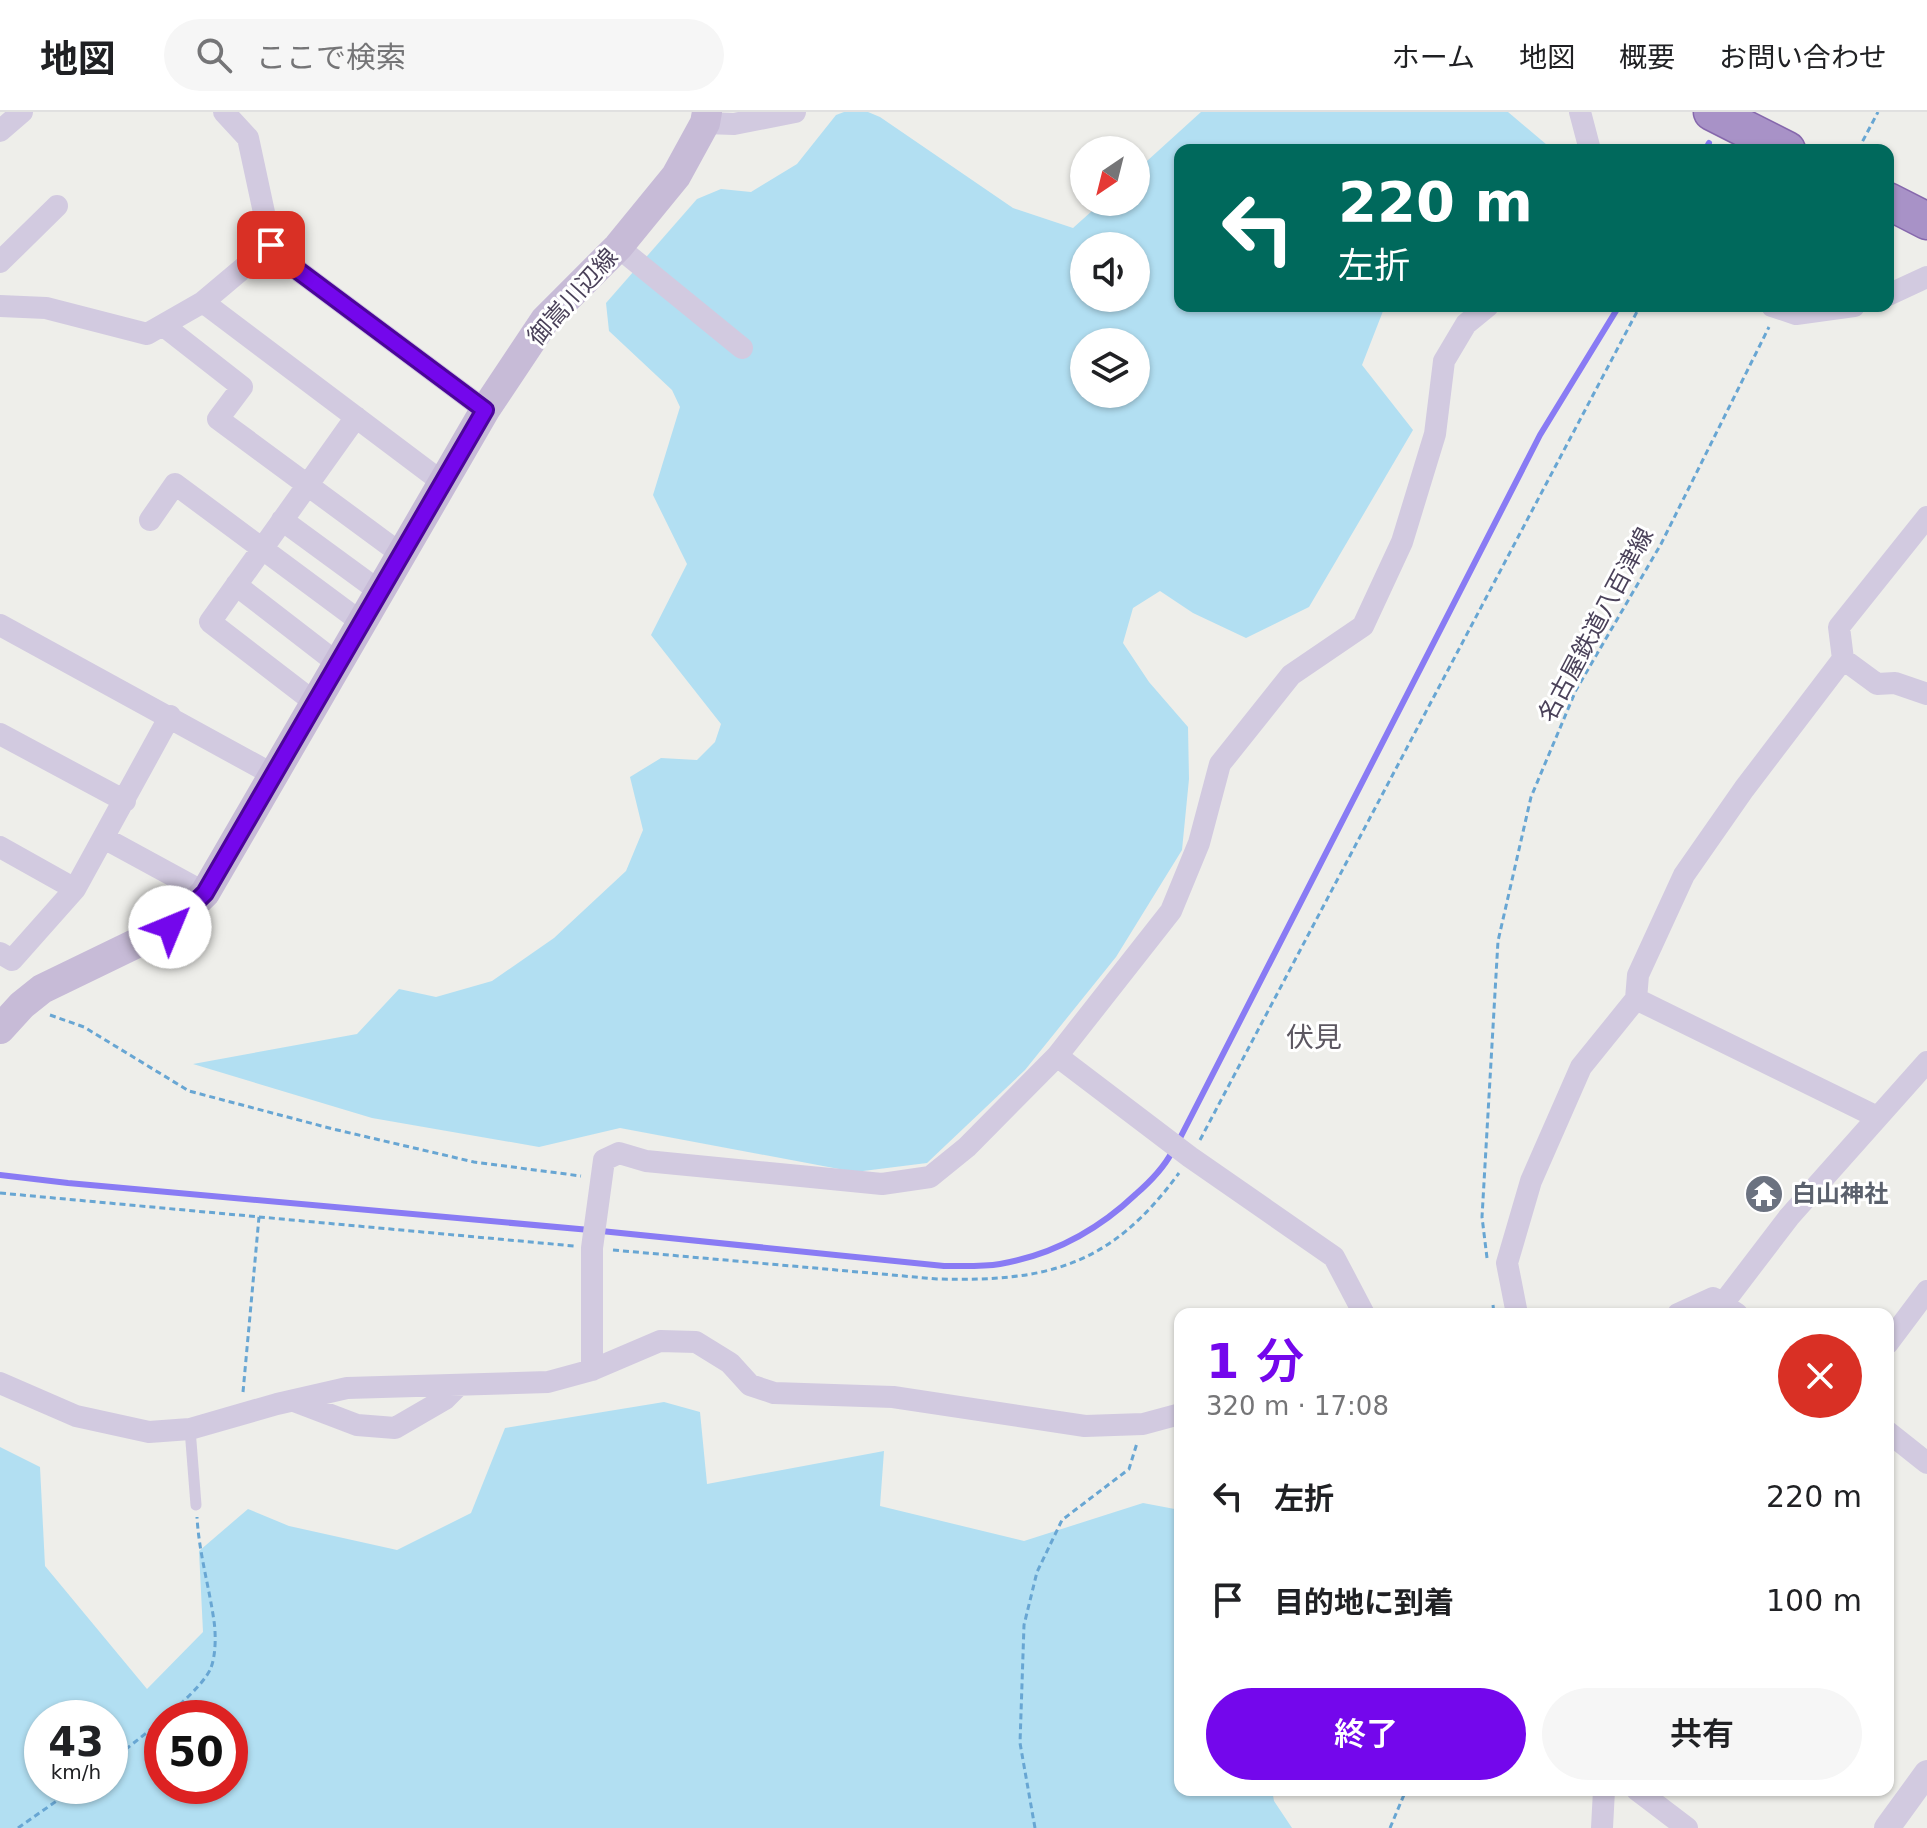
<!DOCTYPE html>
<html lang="ja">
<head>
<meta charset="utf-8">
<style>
  :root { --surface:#fff; --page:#f6f6f6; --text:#202124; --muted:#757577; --line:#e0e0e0; --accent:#7407ec }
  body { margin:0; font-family:"DejaVu Sans","Noto Sans JP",sans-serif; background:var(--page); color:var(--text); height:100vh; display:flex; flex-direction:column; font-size:30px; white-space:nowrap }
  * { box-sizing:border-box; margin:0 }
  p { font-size:26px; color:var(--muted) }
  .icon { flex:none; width:44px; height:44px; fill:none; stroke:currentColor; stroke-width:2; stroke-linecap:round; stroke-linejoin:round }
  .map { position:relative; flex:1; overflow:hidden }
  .panel { position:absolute; left:1174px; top:1196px; width:720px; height:488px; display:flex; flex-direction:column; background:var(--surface); border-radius:16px; box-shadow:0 2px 6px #0004 }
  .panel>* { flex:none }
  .top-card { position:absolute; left:1174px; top:32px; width:720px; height:168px; border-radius:16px; box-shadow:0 2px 6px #0004; background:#00695c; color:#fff; overflow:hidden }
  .needle { width:52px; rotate:215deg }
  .controls { position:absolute; left:1070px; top:24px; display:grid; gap:16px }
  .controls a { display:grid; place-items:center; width:80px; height:80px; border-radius:50%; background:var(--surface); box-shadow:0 2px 6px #0004; font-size:40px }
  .speed { position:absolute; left:24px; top:1588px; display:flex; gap:16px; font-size:40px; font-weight:700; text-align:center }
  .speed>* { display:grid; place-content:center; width:104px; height:104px; border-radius:50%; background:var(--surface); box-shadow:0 2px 6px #0004; line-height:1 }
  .speed small { font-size:20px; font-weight:400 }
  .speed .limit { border:12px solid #d22; background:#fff; color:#111 }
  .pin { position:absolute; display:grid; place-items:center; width:68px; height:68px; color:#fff; margin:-34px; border-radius:16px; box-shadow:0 4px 12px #0006 }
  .me { position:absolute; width:88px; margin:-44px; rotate:45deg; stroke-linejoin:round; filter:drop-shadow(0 0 6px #0008) }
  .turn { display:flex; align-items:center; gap:28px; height:168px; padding:0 32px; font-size:36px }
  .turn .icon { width:104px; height:104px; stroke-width:2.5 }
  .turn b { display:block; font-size:56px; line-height:68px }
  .round { display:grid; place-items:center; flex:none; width:84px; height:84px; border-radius:42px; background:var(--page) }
  .overview { display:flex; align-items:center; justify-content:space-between; height:136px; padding:0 32px }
  h1 { font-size:48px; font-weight:600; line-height:60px; color:var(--accent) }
  .action { display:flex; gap:16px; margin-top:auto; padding:16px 32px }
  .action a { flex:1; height:92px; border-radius:48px; background:var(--accent); color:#fff; font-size:32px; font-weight:600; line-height:92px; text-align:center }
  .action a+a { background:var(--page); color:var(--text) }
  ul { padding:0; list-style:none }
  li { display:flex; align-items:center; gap:24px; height:104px; padding:0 32px }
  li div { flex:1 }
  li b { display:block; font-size:30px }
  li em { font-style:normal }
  header { display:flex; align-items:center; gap:48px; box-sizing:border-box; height:112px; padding:0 40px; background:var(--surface); border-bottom:2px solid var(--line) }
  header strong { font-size:38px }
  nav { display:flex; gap:44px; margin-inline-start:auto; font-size:28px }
  .search { width:560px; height:72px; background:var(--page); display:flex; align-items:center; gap:20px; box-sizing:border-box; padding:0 28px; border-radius:44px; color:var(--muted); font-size:30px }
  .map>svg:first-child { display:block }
  .green { fill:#b2dff2; fill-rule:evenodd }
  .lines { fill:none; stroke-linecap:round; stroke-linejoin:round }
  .stream { stroke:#897bf4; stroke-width:6 }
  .trunk-casing { stroke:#8668ac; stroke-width:39 }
  .path { stroke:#68a6d3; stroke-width:3; stroke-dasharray:6 4; stroke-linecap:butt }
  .service { stroke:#d2cae0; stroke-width:11 }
  .minor { stroke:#d2cae0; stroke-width:22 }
  .tertiary { stroke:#d2cae0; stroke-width:26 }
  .secondary { stroke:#c7bbd7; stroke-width:30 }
  .trunk { stroke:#a892c7; stroke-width:36 }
  .route-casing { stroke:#4b0599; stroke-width:20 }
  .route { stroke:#7407ec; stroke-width:14 }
  .labels { text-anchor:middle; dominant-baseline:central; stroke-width:6; stroke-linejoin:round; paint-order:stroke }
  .street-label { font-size:24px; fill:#4b425a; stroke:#fff }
  .worship-label { font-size:24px; font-weight:bold; fill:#5b616d; stroke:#fff; text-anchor:start }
  .quarter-label { font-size:28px; fill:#5c5761; stroke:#fff }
</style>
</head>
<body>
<header>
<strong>地図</strong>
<div class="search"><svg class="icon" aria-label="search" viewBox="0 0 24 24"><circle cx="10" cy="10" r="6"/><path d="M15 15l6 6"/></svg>ここで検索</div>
<nav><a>ホーム</a><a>地図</a><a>概要</a><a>お問い合わせ</a></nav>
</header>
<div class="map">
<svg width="1927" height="1716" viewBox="0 0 1927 1716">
  <rect width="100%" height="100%" fill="#eeeeea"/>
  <path class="green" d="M 844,0 L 868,0 L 880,5 L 1013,96 L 1073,116 L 1102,90 L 1136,90 L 1136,59 L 1201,0 L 1508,0 L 1553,38 L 1180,38 L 1180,194 L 1385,194 L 1362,253 L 1413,318 L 1309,495 L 1246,526 L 1193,501 L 1160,479 L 1133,496 L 1123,531 L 1149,570 L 1188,615 L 1189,667 L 1182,738 L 1116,845 L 1025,958 L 927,1051 L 855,1060 L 620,1016 L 539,1035 L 372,1006 L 193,952 L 357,922 L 399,877 L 436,885 L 492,869 L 554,826 L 626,759 L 643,718 L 630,665 L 661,646 L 697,648 L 715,630 L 721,612 L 651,523 L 687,452 L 653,383 L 680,295 L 672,278 L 609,219 L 606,191 L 697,87 L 721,77 L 751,80 L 797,52 L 836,3 ZM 1084,134 L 1136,134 L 1136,186 L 1084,186 ZM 1084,230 L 1136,230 L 1136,282 L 1084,282 Z
    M 664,1290 L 700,1300 L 707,1372 L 884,1339 L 880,1394 L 1024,1429 L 1143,1391 L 1180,1398 L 1180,1678 L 1272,1678 L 1274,1689 L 1292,1716 L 0,1716 L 0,1335 L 40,1355 L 45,1454 L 147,1577 L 203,1520 L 199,1439 L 248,1397 L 289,1414 L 397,1438 L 471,1401 L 505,1316 ZM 42,1606 L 110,1606 L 110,1674 L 42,1674 ZM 162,1606 L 230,1606 L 230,1674 L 162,1674 Z"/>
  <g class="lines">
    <path class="stream" d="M 1705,38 L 1709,31
      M 1178,1030 L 1540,323 L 1619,194
      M 0,1063 L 68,1071 L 590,1118
      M 601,1119 L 944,1154 C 962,1154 982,1155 1000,1152 C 1052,1143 1098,1118 1136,1082 C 1151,1069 1163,1057 1172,1040"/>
    <defs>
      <path id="trunk" d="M 1712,0 L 1787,38
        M 1888,89 L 1927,109"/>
    </defs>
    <use href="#trunk" class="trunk-casing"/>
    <path class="path" d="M 1858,38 L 1878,0
      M 50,903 L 84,915 L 189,979 L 333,1017 L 474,1050 L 581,1064
      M 1200,1028 L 1640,194
      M 0,1081 L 574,1134
      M 613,1138 L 937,1167 C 1048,1170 1111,1154 1179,1061
      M 1487,1146 L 1482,1105 L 1498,829 L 1531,685 L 1576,578 L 1661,432 L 1769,215
      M 1493,1193 L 1494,1202
      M 243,1280 L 259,1105
      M 110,1650 C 135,1629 196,1585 210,1558 C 216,1545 216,1523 214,1509 C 209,1474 199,1441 197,1405
      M 18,1716 L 78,1674
      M 1035,1716 L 1020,1631 L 1024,1513 L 1037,1460 L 1062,1408 L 1129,1357 L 1137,1331
      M 1390,1716 L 1406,1678"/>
    <path class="service" d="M 190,1317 L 196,1393"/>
    <path class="minor" d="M 224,0 L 248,26 L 271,133 L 278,151
      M 1580,0 L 1590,38
      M 705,11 L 734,12 L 795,0
      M 0,19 L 22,0
      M 618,135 L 742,236
      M 0,150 L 57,94
      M 1888,183 L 1927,165
      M 203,190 L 442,370
      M 0,194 L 46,196 L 147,222 L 203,190 L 254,147 L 292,154 L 485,298
      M 1772,194 L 1796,202 L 1854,194
      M 164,214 L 242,275 L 218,307 L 401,442
      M 150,408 L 175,372 L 361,510
      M 282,408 L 379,479
      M 236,473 L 337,551
      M 0,513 L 272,662
      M 1843,547 L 1877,572 L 1895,571 L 1927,582
      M 314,590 L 210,510 L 356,305
      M 0,622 L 125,689
      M 104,726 L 205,781
      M 0,735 L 75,777
      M 0,841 L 12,848 L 75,777 L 170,604
      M 1636,887 L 1877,1005
      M 1057,944 L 1190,1045 L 1334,1145 L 1364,1202
      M 1517,1202 L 1507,1151 L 1531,1069 L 1581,955 L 1636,887 L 1638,863 L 1684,763 L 1744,677 L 1843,547 L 1839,515 L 1927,405
      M 1678,1202 L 1713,1186 L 1737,1202
      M 1715,1202 L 1789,1105 L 1927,950
      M 1888,1231 L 1927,1179
      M 592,1258 L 592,1136 L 604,1048 L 619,1041 L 646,1049 L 882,1072 L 930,1065 L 967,1035 L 1057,944 L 1171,799 L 1199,731 L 1220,652 L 1291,563 L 1363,514 L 1402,430 L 1435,322 L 1444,249 L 1466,212 L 1488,194
      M 0,1271 L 76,1304 L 149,1320 L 190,1317 L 277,1292 L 347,1276 L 548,1270 L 592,1258 L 660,1229 L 696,1230 L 730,1251 L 750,1273 L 774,1281 L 893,1285 L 1085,1314 L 1143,1312 L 1180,1302
      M 294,1289 L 357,1313 L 395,1316 L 445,1287 L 459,1273
      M 1888,1320 L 1927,1351
      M 1637,1678 L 1687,1716
      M 1602,1716 L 1604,1678"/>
    <path class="tertiary" d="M 1887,1716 L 1927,1661"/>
    <path class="secondary" d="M 0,917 L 22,893 L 42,877 L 170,815 L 205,781 L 485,298 L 545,208 L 618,135 L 676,64 L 705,11 L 707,0"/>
    <use href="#trunk" class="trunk"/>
  </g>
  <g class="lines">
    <defs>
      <path id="route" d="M 170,815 L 205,781 L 485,298 L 292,154 L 278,151 L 271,133"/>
    </defs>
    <use href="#route" class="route-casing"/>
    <use href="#route" class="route"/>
  </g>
  <defs>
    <symbol id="temple-disc" viewBox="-11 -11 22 22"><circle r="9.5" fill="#6b7280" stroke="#fff"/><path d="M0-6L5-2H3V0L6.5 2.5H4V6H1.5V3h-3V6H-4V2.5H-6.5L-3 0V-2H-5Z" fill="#fff"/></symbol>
  </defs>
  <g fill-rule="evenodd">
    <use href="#temple-disc" x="1742" y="1060" width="44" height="44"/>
  </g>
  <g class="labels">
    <g class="street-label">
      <text transform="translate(573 185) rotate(-48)">御嵩川辺線</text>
      <text transform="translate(1596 513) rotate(-62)">名古屋鉄道八百津線</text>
    </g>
    <g class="worship-label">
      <text x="1792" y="1082">白山神社</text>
    </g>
    <g class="quarter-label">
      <text x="1314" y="925">伏見</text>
    </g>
  </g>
</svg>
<div class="controls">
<a><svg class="needle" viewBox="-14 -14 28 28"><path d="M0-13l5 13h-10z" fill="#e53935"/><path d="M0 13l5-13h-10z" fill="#757577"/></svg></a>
<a><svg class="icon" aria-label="sound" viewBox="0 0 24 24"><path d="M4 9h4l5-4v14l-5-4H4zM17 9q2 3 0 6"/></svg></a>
<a><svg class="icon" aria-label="layers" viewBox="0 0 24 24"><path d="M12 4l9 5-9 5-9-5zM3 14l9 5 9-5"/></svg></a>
</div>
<div class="speed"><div>43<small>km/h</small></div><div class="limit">50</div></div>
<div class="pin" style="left:271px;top:133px;background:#d93025"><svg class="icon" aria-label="arrive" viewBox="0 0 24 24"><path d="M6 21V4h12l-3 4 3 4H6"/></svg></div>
<svg class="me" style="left:170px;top:815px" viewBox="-20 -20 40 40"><circle r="19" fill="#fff"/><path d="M0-13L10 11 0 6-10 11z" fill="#7407ec"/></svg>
<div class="top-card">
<div class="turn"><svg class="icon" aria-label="left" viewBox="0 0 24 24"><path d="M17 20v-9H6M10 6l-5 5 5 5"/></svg><div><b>220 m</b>左折</div></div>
</div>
<section class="panel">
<div class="overview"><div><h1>1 分</h1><p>320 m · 17:08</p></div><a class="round" style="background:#d93025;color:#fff"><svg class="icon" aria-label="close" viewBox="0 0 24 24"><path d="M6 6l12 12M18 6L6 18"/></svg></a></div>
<ul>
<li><svg class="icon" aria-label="left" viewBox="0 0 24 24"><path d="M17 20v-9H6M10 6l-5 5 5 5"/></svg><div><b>左折</b></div><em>220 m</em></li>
<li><svg class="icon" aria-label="arrive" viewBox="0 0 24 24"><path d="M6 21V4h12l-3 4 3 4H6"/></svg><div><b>目的地に到着</b></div><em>100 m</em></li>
</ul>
<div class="action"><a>終了</a><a>共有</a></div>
</section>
</div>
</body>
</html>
